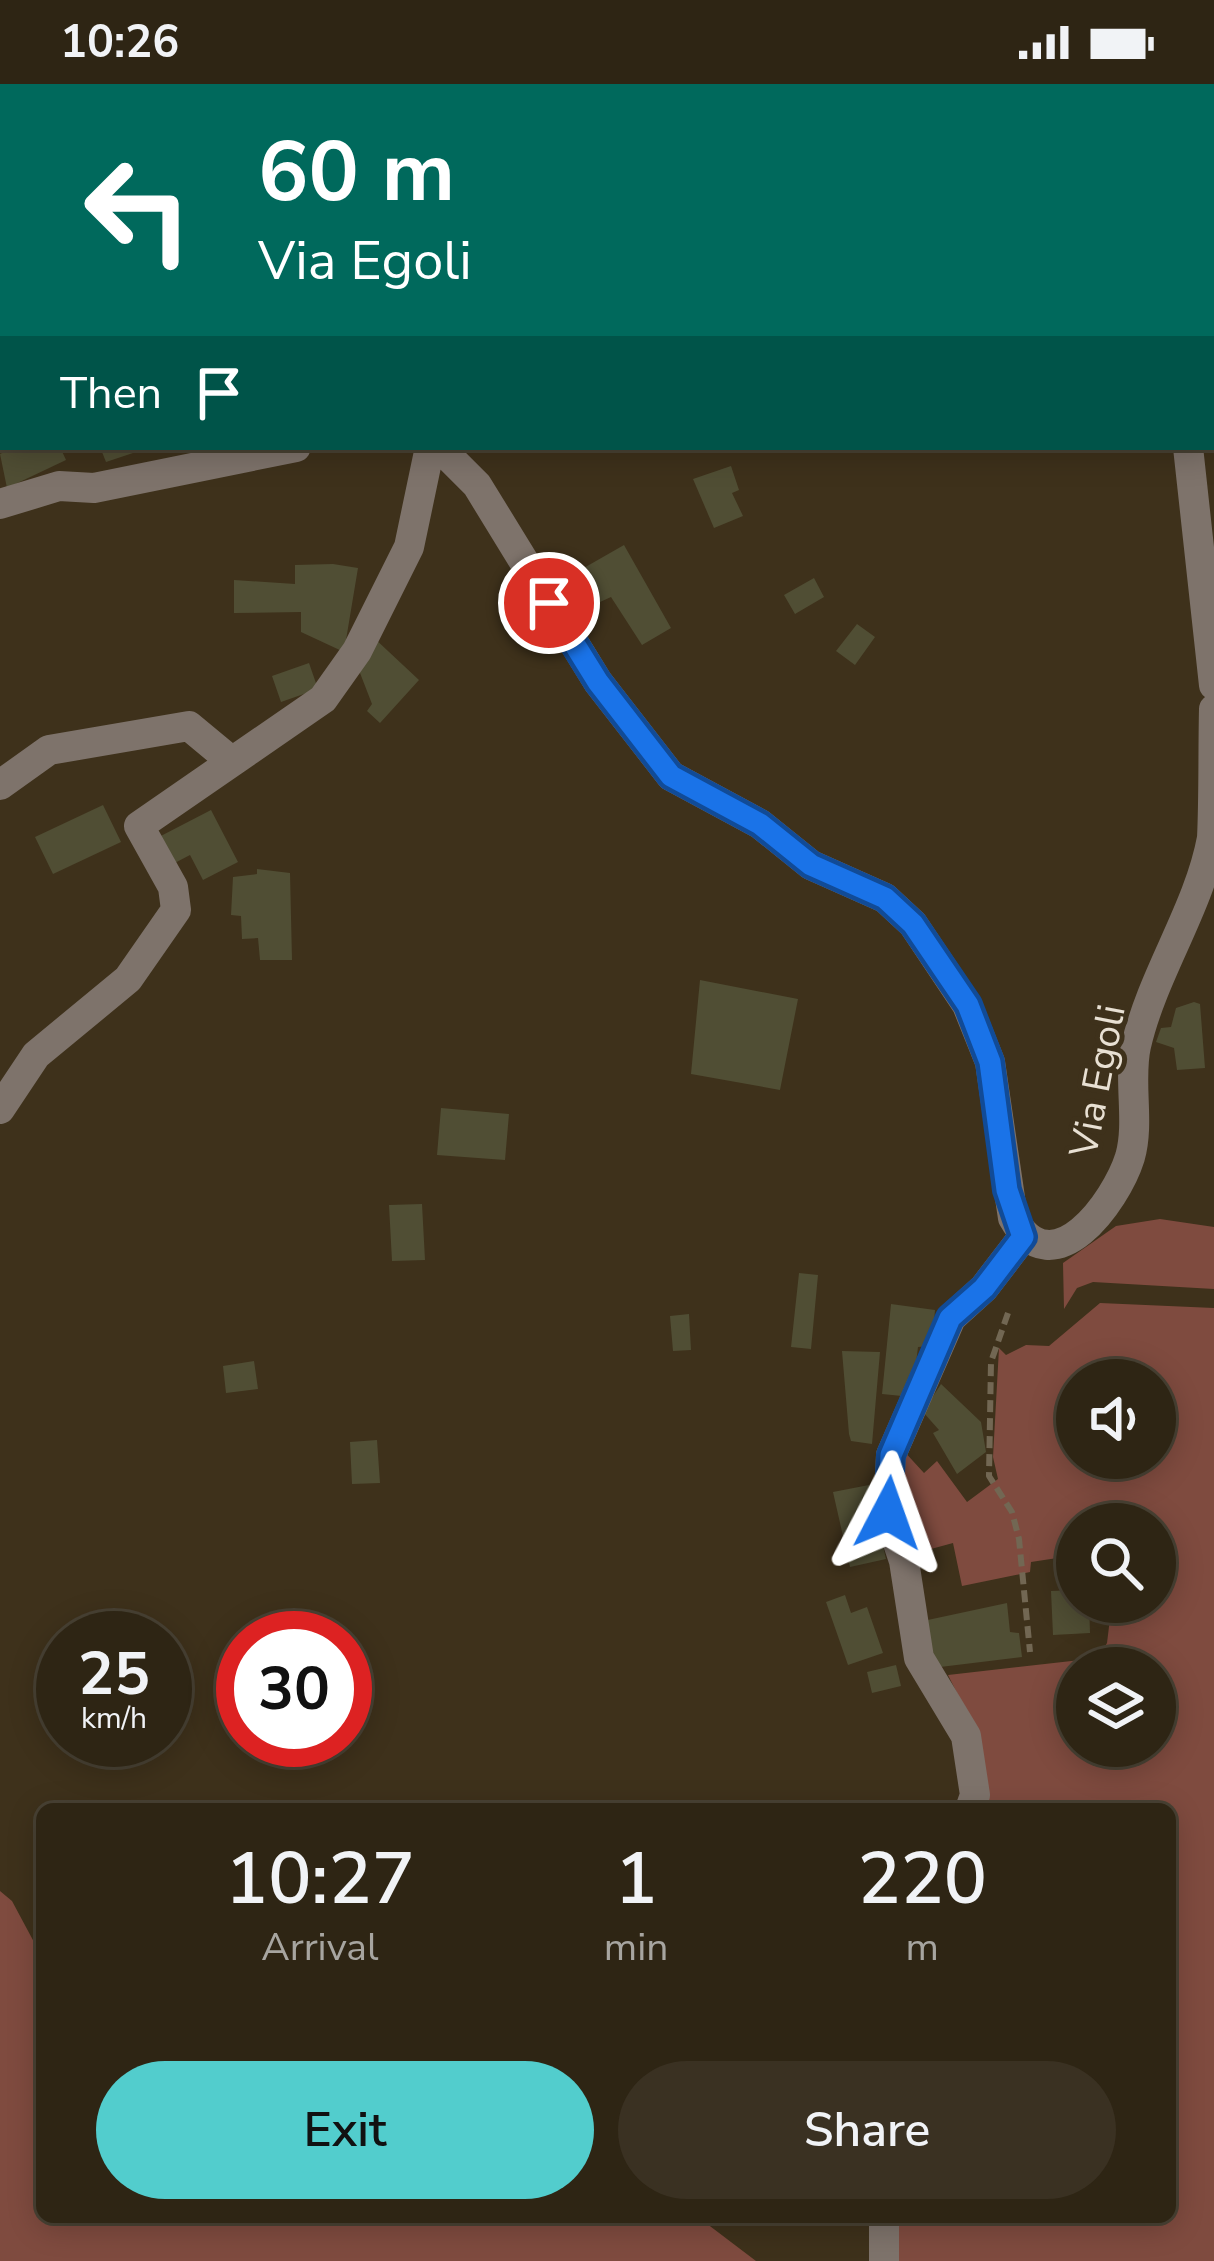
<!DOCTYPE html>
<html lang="en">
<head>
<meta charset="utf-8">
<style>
  :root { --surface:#2e2514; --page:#3a3122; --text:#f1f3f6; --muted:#a7a5a0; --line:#494234; --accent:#52cdcd }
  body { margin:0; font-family:"Nunito Sans",sans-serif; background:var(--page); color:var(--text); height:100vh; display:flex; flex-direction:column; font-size:45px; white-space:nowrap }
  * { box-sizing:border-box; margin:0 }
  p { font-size:39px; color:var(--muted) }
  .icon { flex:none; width:66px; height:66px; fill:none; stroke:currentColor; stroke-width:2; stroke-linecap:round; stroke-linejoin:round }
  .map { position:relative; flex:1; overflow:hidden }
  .details { position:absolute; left:36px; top:1719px; width:1140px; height:420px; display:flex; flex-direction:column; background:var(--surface); border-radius:18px; box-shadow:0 6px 30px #0003,0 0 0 3px var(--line) }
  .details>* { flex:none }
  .guide { position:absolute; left:0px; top:0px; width:1215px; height:366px; box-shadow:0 6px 30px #0003,0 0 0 3px var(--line); background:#00695c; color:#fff; overflow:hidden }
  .fabs { position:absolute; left:1056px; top:1275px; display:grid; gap:24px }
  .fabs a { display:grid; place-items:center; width:120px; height:120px; border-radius:50%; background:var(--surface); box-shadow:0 6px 30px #0003,0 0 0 3px var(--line); font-size:60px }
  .speed { position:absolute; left:36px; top:1527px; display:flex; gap:24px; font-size:60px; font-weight:700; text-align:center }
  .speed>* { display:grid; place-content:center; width:156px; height:156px; border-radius:50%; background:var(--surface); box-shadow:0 6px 30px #0003,0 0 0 3px var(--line); line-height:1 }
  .speed small { font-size:30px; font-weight:400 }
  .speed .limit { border:18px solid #d22; background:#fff; color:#111 }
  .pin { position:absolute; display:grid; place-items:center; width:102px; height:102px; color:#fff; margin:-51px; border:6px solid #fff; border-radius:50%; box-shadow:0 3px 12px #0007 }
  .me { position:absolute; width:132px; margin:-66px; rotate:4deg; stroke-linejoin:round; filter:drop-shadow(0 0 9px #0008) }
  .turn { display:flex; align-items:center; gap:42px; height:252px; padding:0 60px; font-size:54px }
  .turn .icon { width:156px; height:156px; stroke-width:2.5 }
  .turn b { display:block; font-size:84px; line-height:102px }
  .then { display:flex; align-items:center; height:114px; padding:0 60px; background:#0003; gap:24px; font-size:45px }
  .eta { display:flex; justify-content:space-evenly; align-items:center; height:204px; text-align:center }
  .eta b { font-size:72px; font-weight:600; line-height:84px }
  .button { display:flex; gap:24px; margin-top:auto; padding:24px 60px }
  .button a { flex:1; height:138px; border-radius:72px; background:var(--accent); color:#111; font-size:48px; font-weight:600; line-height:138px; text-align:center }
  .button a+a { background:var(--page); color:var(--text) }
  .status { display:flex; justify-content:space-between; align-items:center; height:84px; padding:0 60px; background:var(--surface); direction:ltr }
  .status svg { height:33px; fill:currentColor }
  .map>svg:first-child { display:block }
  .green { fill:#7f4b3f; fill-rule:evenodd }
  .building { fill:#504e34 }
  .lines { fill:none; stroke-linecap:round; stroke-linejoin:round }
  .path { stroke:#726753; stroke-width:6; stroke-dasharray:12 6; stroke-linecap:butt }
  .minor { stroke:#7e736b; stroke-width:30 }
  .route-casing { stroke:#114b97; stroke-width:30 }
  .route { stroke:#1a73e8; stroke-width:21 }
  .labels { text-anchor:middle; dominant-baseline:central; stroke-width:10; stroke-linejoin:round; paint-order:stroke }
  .street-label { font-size:39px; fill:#e8e0d3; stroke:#3e311b }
</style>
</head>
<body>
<div class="status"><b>10:26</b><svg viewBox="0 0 49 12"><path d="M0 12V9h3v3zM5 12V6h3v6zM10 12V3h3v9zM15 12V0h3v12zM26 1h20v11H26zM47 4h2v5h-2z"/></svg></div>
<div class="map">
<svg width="1214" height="2177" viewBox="0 0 1214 2177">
  <rect width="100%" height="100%" fill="#3e311b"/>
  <path class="green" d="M 1160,1135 L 1214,1143 L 1214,1205 L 1093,1198 L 1077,1204 L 1064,1225 L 1063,1179 L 1116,1142 Z
    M 1100,1219 L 1214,1224 L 1214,2177 L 888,2177 L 890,2133 L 1170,2133 L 1170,1725 L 981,1725 L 969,1633 L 948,1591 L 1098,1574 L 1107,1559 L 1112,1518 L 1155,1518 L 1155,1440 L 1077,1440 L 1077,1471 L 1031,1478 L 1030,1488 L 962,1502 L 953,1459 L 920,1468 L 901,1432 L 902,1365 L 924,1389 L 937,1377 L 967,1418 L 998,1395 L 993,1373 L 999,1264 L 1006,1271 L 1026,1261 L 1049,1262 ZM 1077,1296 L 1155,1296 L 1155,1374 L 1077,1374 ZM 1077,1584 L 1155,1584 L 1155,1662 L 1077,1662 Z
    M 0,1807 L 12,1817 L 42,1873 L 42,2133 L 698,2133 L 756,2177 L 0,2177 Z"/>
  <path class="building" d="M 15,363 L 60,363 L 66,376 L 7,404 L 0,370 Z
    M 100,363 L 148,363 L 148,364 L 106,378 Z
    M 731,382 L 739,406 L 732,409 L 743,432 L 714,444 L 693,395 Z
    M 624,461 L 671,544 L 642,561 L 611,513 L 600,518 L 582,485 Z
    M 333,480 L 358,484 L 344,568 L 301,548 L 301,528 L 234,529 L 234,496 L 295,500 L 295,481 Z
    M 814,494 L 824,513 L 795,530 L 784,511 Z
    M 857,540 L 875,553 L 855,581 L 836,567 Z
    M 373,553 L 419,596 L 380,639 L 367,627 L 372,620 L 355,576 Z
    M 309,579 L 318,605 L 281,618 L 272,592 Z
    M 103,721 L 121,758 L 53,790 L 35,753 Z
    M 211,726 L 238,778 L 203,796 L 190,771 L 169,782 L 155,755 Z
    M 257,785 L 290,789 L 292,876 L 260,876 L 258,854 L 242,855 L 241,832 L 231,831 L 233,793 L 257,790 Z
    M 700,896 L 798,915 L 780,1006 L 691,990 Z
    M 1194,918 L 1200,920 L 1205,984 L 1177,986 L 1174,964 L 1156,958 L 1161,944 L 1171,943 L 1176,924 Z
    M 441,1024 L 509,1030 L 505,1076 L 437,1071 Z
    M 422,1120 L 425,1176 L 392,1177 L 389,1121 Z
    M 799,1189 L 818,1191 L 811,1265 L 791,1263 Z
    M 891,1220 L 935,1226 L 932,1262 L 918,1263 L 912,1313 L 882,1310 Z
    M 689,1230 L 691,1266 L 673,1267 L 670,1232 Z
    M 842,1267 L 880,1268 L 872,1360 L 851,1357 L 849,1350 Z
    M 254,1277 L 258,1305 L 226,1309 L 223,1282 Z
    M 941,1300 L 981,1338 L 986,1368 L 957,1390 L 933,1349 L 939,1346 L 923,1328 Z
    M 377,1356 L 380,1399 L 352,1400 L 350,1358 Z
    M 869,1401 L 886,1475 L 850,1483 L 833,1408 Z
    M 1077,1506 L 1077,1518 L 1089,1518 L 1090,1549 L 1053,1551 L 1051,1507 Z
    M 845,1511 L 851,1529 L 867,1523 L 883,1569 L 848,1581 L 826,1518 Z
    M 1007,1519 L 1010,1548 L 1019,1549 L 1022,1573 L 932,1584 L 923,1537 Z
    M 896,1581 L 901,1602 L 872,1609 L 867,1588 Z"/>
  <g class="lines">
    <path class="path" d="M 1008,1229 L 991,1278 L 989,1392 L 1012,1428 L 1019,1455 L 1030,1568"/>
    <path class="minor" d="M 1099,3 L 1105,0
      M 1191,3 L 1191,0
      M 430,363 L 448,372 L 477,401 L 598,598 L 671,692 L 760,740 L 811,781 L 885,814 L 913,840 L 967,921 L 990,978 L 1013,1134 C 1053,1205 1116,1118 1130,1073 C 1140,1038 1128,997 1136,962 C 1152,891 1199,825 1212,754 C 1214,713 1213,666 1214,625
      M 1188,363 L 1214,601
      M 0,420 L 59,402 L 94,404 L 296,363
      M 0,701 L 49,666 L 189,642 L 230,676
      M 0,1025 L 36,971 L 128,895 L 176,826 L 173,803 L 139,742 L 323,615 L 357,567 L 409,463 L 430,363
      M 970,1725 L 975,1711 L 966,1652 L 919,1574 L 904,1477 L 888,1429 L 891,1371 L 951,1234 L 984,1204 L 1023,1153
      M 884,2177 L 884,2133"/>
  </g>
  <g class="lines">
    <defs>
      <path id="route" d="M 549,519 L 598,598 L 671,692 L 760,740 L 811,781 L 885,814 L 913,840 L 968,921 L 990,978 L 1007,1106 L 1023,1153 L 984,1204 L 950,1234 L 891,1371 L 888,1429"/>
    </defs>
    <use href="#route" class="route-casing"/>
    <use href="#route" class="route"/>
  </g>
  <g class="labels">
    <g class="street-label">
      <text transform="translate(1098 997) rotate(-79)">Via Egoli</text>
    </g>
  </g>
</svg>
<div class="fabs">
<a><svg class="icon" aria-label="sound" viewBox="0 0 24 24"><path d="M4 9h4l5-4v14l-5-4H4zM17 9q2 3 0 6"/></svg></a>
<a><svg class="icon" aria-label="search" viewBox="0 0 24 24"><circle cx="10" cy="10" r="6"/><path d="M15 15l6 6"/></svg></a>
<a><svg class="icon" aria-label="layers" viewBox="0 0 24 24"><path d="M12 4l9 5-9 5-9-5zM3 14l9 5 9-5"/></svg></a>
</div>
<div class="speed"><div>25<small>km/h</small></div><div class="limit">30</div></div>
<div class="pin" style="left:549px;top:519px;background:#d93025"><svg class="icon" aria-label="arrive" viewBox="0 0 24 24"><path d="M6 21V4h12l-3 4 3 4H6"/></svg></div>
<svg class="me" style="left:888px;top:1429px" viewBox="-20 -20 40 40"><path d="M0-17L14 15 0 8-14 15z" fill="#1a73e8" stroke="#fff" stroke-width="4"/></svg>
<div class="guide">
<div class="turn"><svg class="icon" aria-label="left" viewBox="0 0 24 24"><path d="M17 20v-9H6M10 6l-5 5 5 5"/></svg><div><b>60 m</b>Via Egoli</div></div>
<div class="then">Then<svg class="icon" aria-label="arrive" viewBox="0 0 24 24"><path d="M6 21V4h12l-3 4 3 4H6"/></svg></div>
</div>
<section class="details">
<div class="eta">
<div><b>10:27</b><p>Arrival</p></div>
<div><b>1</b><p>min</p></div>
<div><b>220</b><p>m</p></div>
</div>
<div class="button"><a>Exit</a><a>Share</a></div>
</section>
</div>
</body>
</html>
